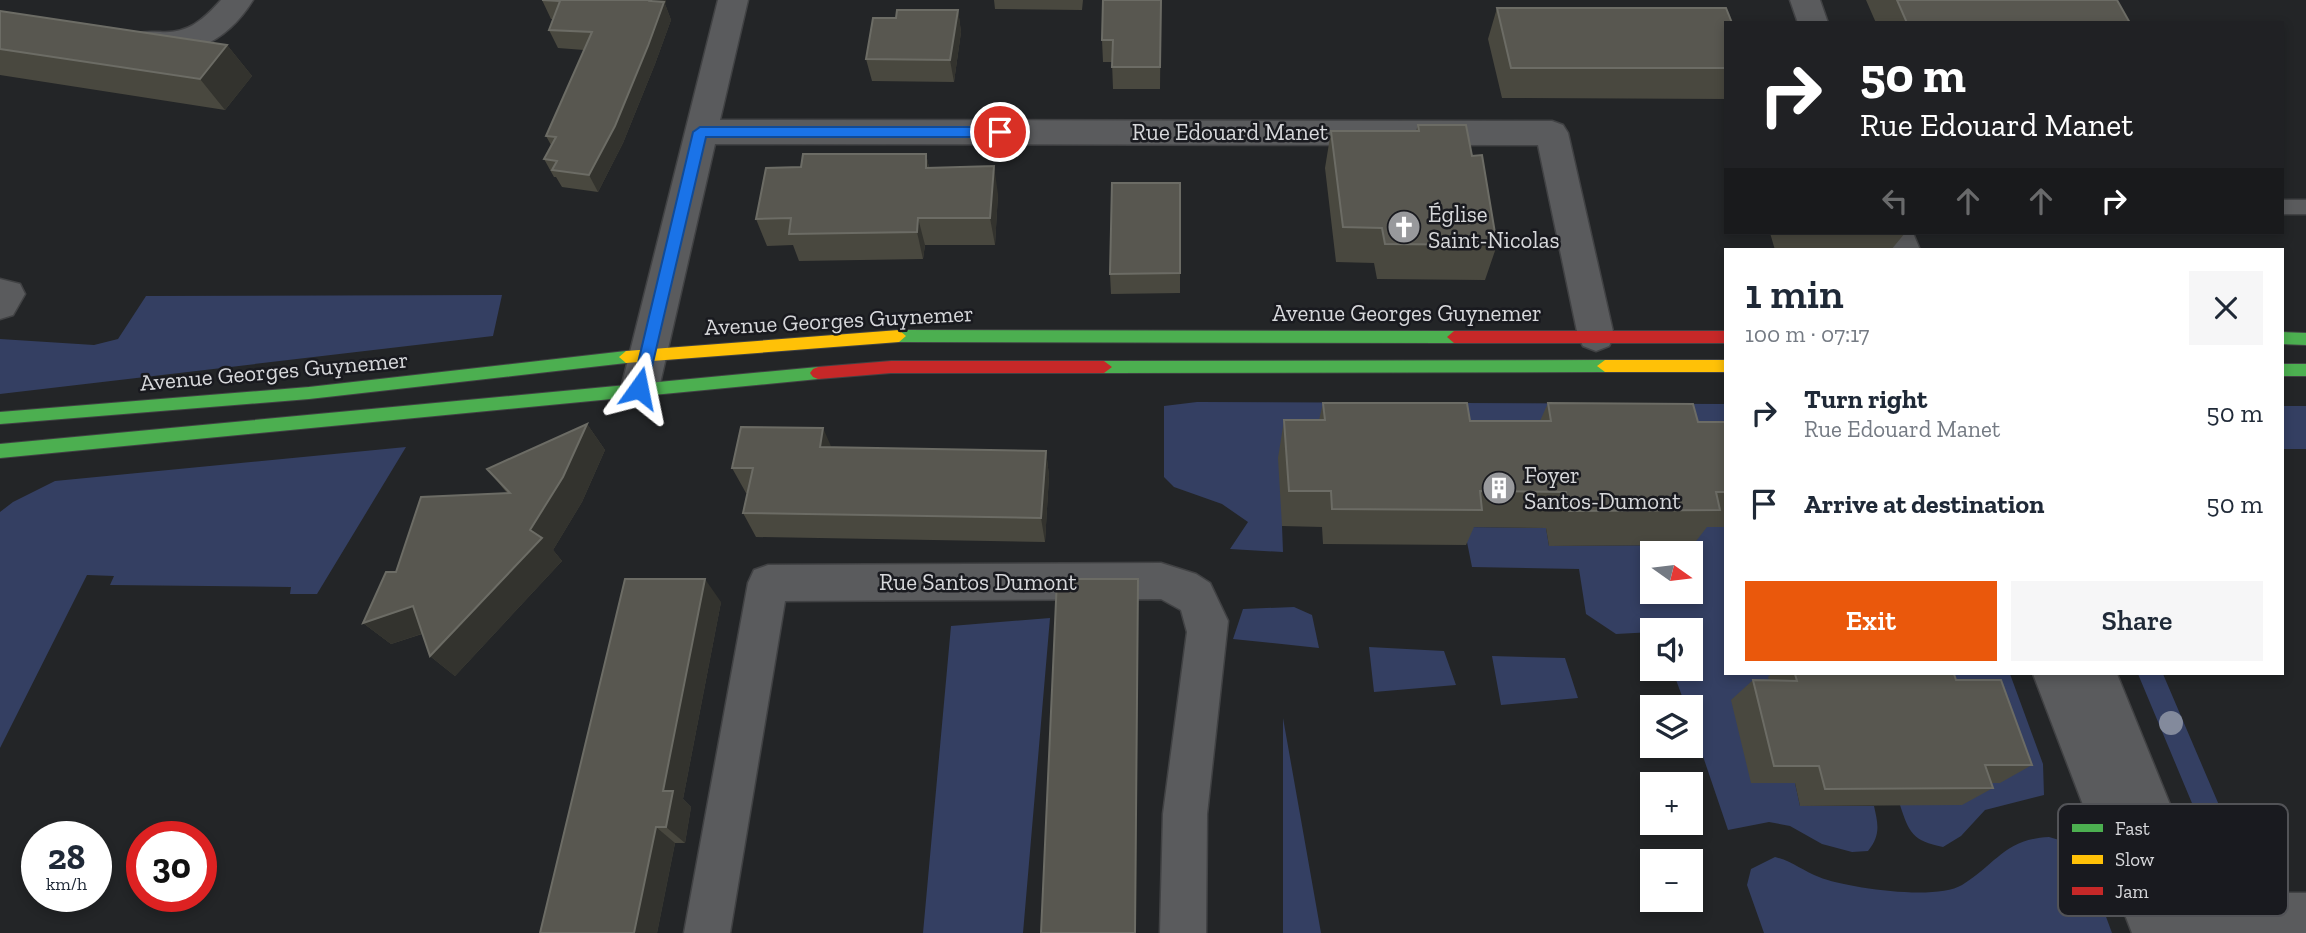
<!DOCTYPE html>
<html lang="en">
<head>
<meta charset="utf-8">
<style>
  :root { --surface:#fff; --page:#f6f6f7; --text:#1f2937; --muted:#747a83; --accent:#ea580c }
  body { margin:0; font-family:"Zilla Slab",serif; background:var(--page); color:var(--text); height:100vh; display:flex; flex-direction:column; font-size:26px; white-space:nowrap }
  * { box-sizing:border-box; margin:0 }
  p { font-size:23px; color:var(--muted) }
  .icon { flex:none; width:38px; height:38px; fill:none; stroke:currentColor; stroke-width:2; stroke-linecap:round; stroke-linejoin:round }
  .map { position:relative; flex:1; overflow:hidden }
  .side { position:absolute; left:1724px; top:248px; width:560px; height:427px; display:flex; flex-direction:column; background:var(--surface); border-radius:0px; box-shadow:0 4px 10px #0003 }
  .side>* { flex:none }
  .banner { position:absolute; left:1724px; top:21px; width:560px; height:214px; border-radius:0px; box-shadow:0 4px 10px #0003; background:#202124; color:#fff; overflow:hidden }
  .needle { width:46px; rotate:104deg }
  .tools { position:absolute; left:1640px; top:541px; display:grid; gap:14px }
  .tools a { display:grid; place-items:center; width:63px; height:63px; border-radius:0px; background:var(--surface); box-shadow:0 4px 10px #0003; font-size:35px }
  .speed { position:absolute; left:21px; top:821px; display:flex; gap:14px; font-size:35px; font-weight:700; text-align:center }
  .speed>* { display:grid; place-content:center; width:91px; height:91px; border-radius:50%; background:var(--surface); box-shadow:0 4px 10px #0003; line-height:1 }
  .speed small { font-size:18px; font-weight:400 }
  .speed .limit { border:10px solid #d22; background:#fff; color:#111 }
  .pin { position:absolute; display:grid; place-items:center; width:60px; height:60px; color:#fff; margin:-30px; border:4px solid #fff; border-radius:50%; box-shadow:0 2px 7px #0007 }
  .me { position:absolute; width:77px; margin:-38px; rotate:12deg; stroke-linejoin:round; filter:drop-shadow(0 0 5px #0008) }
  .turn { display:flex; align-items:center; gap:24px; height:147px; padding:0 21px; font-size:32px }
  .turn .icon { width:91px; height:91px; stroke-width:2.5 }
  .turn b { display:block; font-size:49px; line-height:60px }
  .lanes { display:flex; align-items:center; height:66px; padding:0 21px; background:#0003; justify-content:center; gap:35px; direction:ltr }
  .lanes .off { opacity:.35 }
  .round { display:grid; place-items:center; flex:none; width:74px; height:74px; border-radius:0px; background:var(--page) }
  .head { display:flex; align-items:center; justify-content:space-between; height:119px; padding:0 21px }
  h1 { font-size:42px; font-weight:600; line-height:52px }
  .primary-button { display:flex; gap:14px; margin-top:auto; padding:14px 21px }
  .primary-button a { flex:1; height:80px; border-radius:0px; background:var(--accent); color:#fff; font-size:28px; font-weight:600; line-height:80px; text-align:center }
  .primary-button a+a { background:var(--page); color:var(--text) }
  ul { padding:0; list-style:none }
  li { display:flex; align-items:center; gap:21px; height:91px; padding:0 21px }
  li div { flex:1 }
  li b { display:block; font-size:26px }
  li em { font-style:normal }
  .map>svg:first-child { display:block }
  .green { fill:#343f62; fill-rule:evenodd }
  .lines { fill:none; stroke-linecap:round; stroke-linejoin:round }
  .lane-casing { stroke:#414244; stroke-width:3 }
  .street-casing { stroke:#414244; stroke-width:3 }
  .fast-casing { stroke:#414244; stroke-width:2 }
  .slow-casing { stroke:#414244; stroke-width:2 }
  .jam-casing { stroke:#414244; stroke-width:2 }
  .lane { fill:#5a5b5d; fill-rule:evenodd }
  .street { fill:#5a5b5d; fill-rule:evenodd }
  .fast { fill:#4caf50; fill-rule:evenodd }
  .slow { fill:#ffc107; fill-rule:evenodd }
  .jam { fill:#c62828; fill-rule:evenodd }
  .tree { fill:#838a9c }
  .wall { fill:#49483f }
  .shaded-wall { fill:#33332e }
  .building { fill:#585750; stroke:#6c6c65; stroke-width:2 }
  .route { fill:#1a73e8; stroke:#114b97; stroke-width:2 }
  .labels { text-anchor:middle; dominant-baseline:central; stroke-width:5; stroke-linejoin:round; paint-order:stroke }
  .street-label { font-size:23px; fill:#d7d8db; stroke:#191a1f }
  .poi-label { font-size:23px; fill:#d7d8db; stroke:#191a1f; text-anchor:start }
  .key { fill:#191a1f; stroke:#525357; stroke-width:2 }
  .key-label { font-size:19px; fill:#d7d8db }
</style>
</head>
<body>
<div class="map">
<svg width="2306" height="933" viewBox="0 0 2306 933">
  <rect width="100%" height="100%" fill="#232527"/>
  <path class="green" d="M 502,295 L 493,336 L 0,394 L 0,339 L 94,345 L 118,339 L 146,296 Z
    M 1197,402 L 1725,404 L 1725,515 L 1282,526 L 1283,552 L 1230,549 L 1248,522 L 1222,504 L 1174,487 L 1164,477 L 1164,406 Z
    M 2282,406 L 2306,406 L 2306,449 L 2282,449 Z
    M 406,447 L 317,594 L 290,594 L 291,587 L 110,585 L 114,576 L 87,575 L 0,748 L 0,512 L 13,502 L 55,481 Z
    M 1464,527 L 1546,528 L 1549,546 L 1692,545 L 1689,527 L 1725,527 L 1726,674 L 2010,674 L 2043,764 L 2044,795 L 1985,810 L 1961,836 L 1943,847 C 1913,841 1909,833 1900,805 L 1774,701 L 1751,783 L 1795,783 L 1800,806 L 1874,806 C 1878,824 1881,835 1868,851 L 1852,852 L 1822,844 L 1790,826 L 1769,822 L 1728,830 L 1691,721 L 1690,707 L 1686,707 L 1672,669 L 1690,668 L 1690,630 L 1616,634 L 1586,614 L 1579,569 L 1472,567 ZM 1652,553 L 1690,553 L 1690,592 L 1652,592 Z
    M 1294,607 L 1312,615 L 1319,648 L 1233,639 L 1243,609 Z
    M 1050,618 L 1023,933 L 923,933 L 951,626 Z
    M 1369,647 L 1444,651 L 1456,685 L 1374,692 Z
    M 1492,656 L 1565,658 L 1578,698 L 1501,705 Z
    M 2138,674 L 2163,674 L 2245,866 L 2223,865 L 2212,851 Z
    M 1283,718 L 1321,933 L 1283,933 Z
    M 2049,837 L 2073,844 L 2087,865 L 2112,933 L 1764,933 L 1747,885 L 1751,869 L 1775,857 C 1792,861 1803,871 1819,877 C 1846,888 1936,901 1962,885 C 1996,864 2005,839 2049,837 Z"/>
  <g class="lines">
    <defs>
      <path id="lane" d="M 2282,200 L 2306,200 L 2306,214 L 2282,214 Z"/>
      <path id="street" d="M 221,0 L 253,0 C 226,44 183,63 133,48 L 129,41 L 133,34 C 143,31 150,32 160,32 C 188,34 203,20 221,0 Z
        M 718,0 L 748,0 L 720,120 L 1552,121 L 1563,125 L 1568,133 L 1614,336 L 1609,346 L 1596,351 L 1583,346 L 1578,336 L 1538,145 L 715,144 L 659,388 L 653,399 L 640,403 L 627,399 L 621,388 Z
        M 1790,0 L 1820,0 L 1828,23 L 1798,23 Z
        M 1879,233 L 1913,233 L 1920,250 L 1886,250 Z
        M 0,279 L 20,284 L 25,294 L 13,315 L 0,319 Z
        M 1161,563 L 1196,574 L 1210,583 L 1228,621 L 1207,814 L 1206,933 L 1160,933 L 1163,814 L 1187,632 L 1181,610 L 1161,599 L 785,601 L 730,933 L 684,933 L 748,583 L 754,570 L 768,565 Z
        M 2033,674 L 2117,674 L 2206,893 L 2306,893 L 2306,933 L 2132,933 Z"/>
      <path id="fast" d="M 899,330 L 1454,331 L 1461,337 L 1454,343 L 899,342 L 892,336 Z
        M 2282,332 L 2306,333 L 2306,345 L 2282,344 Z
        M 626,351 L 633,357 L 626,363 L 309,399 L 0,424 L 0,412 L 309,387 Z
        M 1605,360 L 1613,366 L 1605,372 L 1104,373 L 1096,367 L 1104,361 Z
        M 2282,364 L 2306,364 L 2306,376 L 2282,376 Z
        M 818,367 L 823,369 L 826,373 L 823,377 L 818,379 L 0,458 L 0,444 Z"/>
      <path id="slow" d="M 899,330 L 906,336 L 899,342 L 626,363 L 619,357 L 626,351 Z
        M 1605,360 L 1726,360 L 1726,372 L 1605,372 L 1597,366 Z"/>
      <path id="jam" d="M 1454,331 L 1726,331 L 1726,343 L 1454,343 L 1447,337 Z
        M 891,361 L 1104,361 L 1112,367 L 1104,373 L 891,373 L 818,379 L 813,377 L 810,373 L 813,369 L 818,367 Z"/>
    </defs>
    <use href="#lane" class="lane-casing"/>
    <use href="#street" class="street-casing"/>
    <use href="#fast" class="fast-casing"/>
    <use href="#slow" class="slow-casing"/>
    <use href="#jam" class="jam-casing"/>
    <use href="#lane" class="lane"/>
    <use href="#street" class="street"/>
    <use href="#fast" class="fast"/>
    <use href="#slow" class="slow"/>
    <use href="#jam" class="jam"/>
  </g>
  <circle class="tree" cx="2171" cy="723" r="12"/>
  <path class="wall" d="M 542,0 L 666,0 L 665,4 L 671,20 L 655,64 L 623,143 L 598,192 L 562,187 L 556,177 L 554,177 L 544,159 L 551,145 L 546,136 L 584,50 L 558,48 L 549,30 L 553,19 L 551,19 Z
    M 994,0 L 1083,0 L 1082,10 L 995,9 Z
    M 1161,0 L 1160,89 L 1113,89 L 1112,62 L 1103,62 L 1102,40 Z
    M 1866,0 L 2117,0 L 2130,23 L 1876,23 Z
    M 1497,8 L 1726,23 L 1726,99 L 1502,98 L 1488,39 Z
    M 958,10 L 961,32 L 954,82 L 872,81 L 866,59 L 896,18 Z
    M 0,11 L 227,45 L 252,76 L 225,110 L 0,75 Z
    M 1418,125 L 1472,156 L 1497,245 L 1485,280 L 1377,279 L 1374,263 L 1336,262 L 1325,168 L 1331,131 L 1416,131 Z
    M 926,154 L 929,168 L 998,194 L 995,245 L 925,245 L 923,259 L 799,261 L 793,245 L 767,246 L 756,219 L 801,167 Z
    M 1770,233 L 1905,233 L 1891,250 L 1775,250 Z
    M 1180,273 L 1180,293 L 1111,294 L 1110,274 Z
    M 1323,403 L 1470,421 L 1540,421 L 1548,403 L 1698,422 L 1726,422 L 1726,527 L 1707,527 L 1693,545 L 1549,546 L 1546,528 L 1474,527 L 1466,545 L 1323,544 L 1322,527 L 1282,526 L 1278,458 L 1284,420 L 1319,420 Z
    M 587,424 L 605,450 L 582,502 L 553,550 L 562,561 L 455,676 L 430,656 L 422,634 L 391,644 L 363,623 L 396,572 L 507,493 L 487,469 Z
    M 831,447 L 1046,451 L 1049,476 L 1045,542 L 756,537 L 743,513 L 747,493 L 746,493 L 732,468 Z
    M 721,602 L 683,799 L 691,807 L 685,843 L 675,843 L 657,933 L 540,933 Z
    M 1771,674 L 1954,674 L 1956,680 L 2032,765 L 2000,783 L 1991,783 L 1993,788 L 1962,805 L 1800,806 L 1795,783 L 1751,783 L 1731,700 L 1753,680 L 1769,681 L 1768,677 Z"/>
  <path class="shaded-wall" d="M 651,0 L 666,0 L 665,4 L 671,20 L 655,64 L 623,143 L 598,192 L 589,175 Z
    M 958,10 L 961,32 L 954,82 L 950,60 Z
    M 227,45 L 252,76 L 225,110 L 200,79 Z
    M 926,154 L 932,181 L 926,168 Z
    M 994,166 L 998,194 L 995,245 L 990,218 Z
    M 918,218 L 925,245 L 923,259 L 917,232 Z
    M 587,424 L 605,450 L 582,502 L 553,550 L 562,561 L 455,676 L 430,656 L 530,530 Z
    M 823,428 L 834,453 L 820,447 Z
    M 1046,451 L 1049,476 L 1045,542 L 1041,518 Z
    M 705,579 L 721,602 L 683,799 L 691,807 L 685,843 L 666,827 L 663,791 Z
    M 1138,579 L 1136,933 L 1135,933 Z
    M 413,606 L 439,628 L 391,644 L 363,623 Z
    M 656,827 L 675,843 L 657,933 L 634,933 Z"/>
  <path class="building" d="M 542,0 L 651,0 L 650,1 L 664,2 L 648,46 L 615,126 L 589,175 L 552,170 L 557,161 L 544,159 L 556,137 L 546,136 L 592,32 L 549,30 L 560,1 Z
    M 1103,0 L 1161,0 L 1160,67 L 1112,67 L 1113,40 L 1102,40 Z
    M 1897,0 L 2117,0 L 2130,23 L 1907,23 Z
    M 1497,8 L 1726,8 L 1732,23 L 1726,23 L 1726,68 L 1511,68 Z
    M 897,10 L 958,10 L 950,60 L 866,59 L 873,18 L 896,18 Z
    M 0,11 L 227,45 L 200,79 L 0,49 Z
    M 1418,125 L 1466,125 L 1472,156 L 1482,155 L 1497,245 L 1385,244 L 1382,228 L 1343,227 L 1331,131 L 1419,131 Z
    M 803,154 L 926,154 L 926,168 L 994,166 L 990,218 L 918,218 L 917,232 L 789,234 L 791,218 L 756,219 L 766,168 L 801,167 Z
    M 1112,183 L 1180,183 L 1180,273 L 1110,274 Z
    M 1323,403 L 1467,403 L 1470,421 L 1551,421 L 1548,403 L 1693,404 L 1698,422 L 1726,422 L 1726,492 L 1716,492 L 1720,510 L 1569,511 L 1566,492 L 1480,491 L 1482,510 L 1332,509 L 1331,491 L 1289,491 L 1284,420 L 1325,420 Z
    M 587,424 L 563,477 L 530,530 L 542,538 L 430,656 L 413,606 L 363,623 L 386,572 L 396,572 L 421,497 L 510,493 L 487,469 Z
    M 741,427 L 823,428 L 820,447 L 1046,451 L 1041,518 L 743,513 L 753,468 L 732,468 Z
    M 625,579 L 705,579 L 663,791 L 673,791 L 666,827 L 656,827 L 634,933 L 540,933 Z
    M 1057,579 L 1138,579 L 1135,933 L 1041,933 Z
    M 1795,674 L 1954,674 L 1956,680 L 2001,680 L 2032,765 L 1985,765 L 1993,788 L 1825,789 L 1819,766 L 1774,766 L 1753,680 L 1797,681 Z"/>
  <path class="route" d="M 700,127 L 1000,127 L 1007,132 L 1000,137 L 706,137 L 647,388 L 639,395 L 632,388 L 693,132 Z"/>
  <defs>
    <symbol id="church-disc" viewBox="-11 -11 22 22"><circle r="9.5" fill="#98999c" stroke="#191a1f"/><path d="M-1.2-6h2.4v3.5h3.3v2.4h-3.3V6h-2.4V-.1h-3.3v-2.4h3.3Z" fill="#fff"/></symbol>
    <symbol id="building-disc" viewBox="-11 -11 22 22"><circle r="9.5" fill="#98999c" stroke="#191a1f"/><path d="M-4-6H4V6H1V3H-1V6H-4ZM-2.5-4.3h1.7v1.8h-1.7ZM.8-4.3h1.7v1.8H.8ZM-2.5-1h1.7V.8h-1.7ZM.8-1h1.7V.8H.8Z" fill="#fff"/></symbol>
  </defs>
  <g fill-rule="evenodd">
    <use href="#church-disc" x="1385" y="208" width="38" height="38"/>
    <use href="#building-disc" x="1480" y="469" width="38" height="38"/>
  </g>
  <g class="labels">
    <g class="street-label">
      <text x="1230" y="132">Rue Edouard Manet</text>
      <text x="1407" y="313">Avenue Georges Guynemer</text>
      <text transform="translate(839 320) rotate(-3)">Avenue Georges Guynemer</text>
      <text transform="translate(274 371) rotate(-5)">Avenue Georges Guynemer</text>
      <text x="978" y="582">Rue Santos Dumont</text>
    </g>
    <g class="poi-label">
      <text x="1428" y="214">Église<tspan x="1428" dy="26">Saint-Nicolas</tspan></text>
      <text x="1524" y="475">Foyer<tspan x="1524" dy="26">Santos-Dumont</tspan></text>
    </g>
  </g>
  <rect x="2058" y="804" width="230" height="112" rx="10" class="key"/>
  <rect x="2072" y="824" width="31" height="8" fill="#4caf50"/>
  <rect x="2072" y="855" width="31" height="9" fill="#ffc107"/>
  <rect x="2072" y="887" width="31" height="8" fill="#c62828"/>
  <g class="key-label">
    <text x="2115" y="835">Fast</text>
    <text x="2115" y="866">Slow</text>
    <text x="2115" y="898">Jam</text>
  </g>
</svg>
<div class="tools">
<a><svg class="needle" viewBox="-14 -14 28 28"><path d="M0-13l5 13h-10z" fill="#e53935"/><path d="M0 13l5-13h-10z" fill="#747a83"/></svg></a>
<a><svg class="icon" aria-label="sound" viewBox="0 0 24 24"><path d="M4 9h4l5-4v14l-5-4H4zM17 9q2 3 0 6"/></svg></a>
<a><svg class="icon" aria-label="layers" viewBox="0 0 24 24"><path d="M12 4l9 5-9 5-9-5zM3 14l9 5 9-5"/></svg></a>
<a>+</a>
<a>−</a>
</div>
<div class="speed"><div>28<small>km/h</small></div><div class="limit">30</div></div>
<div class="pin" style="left:1000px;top:132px;background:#d93025"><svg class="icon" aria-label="arrive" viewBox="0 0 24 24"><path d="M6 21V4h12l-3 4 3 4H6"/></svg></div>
<svg class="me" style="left:639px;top:388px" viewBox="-20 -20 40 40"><path d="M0-17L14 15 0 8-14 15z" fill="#1a73e8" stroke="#fff" stroke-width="4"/></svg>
<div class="banner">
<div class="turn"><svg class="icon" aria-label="right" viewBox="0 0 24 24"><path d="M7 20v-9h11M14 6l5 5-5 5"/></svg><div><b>50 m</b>Rue Edouard Manet</div></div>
<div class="lanes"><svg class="icon off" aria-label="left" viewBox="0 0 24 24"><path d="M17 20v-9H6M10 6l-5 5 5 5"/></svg><svg class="icon off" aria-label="ahead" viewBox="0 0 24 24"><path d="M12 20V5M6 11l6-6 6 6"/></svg><svg class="icon off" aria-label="ahead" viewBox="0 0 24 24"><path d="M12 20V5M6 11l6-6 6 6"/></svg><svg class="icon" aria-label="right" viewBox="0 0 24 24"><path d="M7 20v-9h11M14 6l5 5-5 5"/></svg></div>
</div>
<section class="side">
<div class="head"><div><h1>1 min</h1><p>100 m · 07:17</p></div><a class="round"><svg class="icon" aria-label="close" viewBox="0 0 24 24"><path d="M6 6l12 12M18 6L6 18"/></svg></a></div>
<ul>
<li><svg class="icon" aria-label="right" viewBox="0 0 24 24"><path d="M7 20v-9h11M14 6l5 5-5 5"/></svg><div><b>Turn right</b><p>Rue Edouard Manet</p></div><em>50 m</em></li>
<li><svg class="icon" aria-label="arrive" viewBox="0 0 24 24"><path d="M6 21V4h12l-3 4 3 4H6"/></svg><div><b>Arrive at destination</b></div><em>50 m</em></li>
</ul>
<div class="primary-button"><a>Exit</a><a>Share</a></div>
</section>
</div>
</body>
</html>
